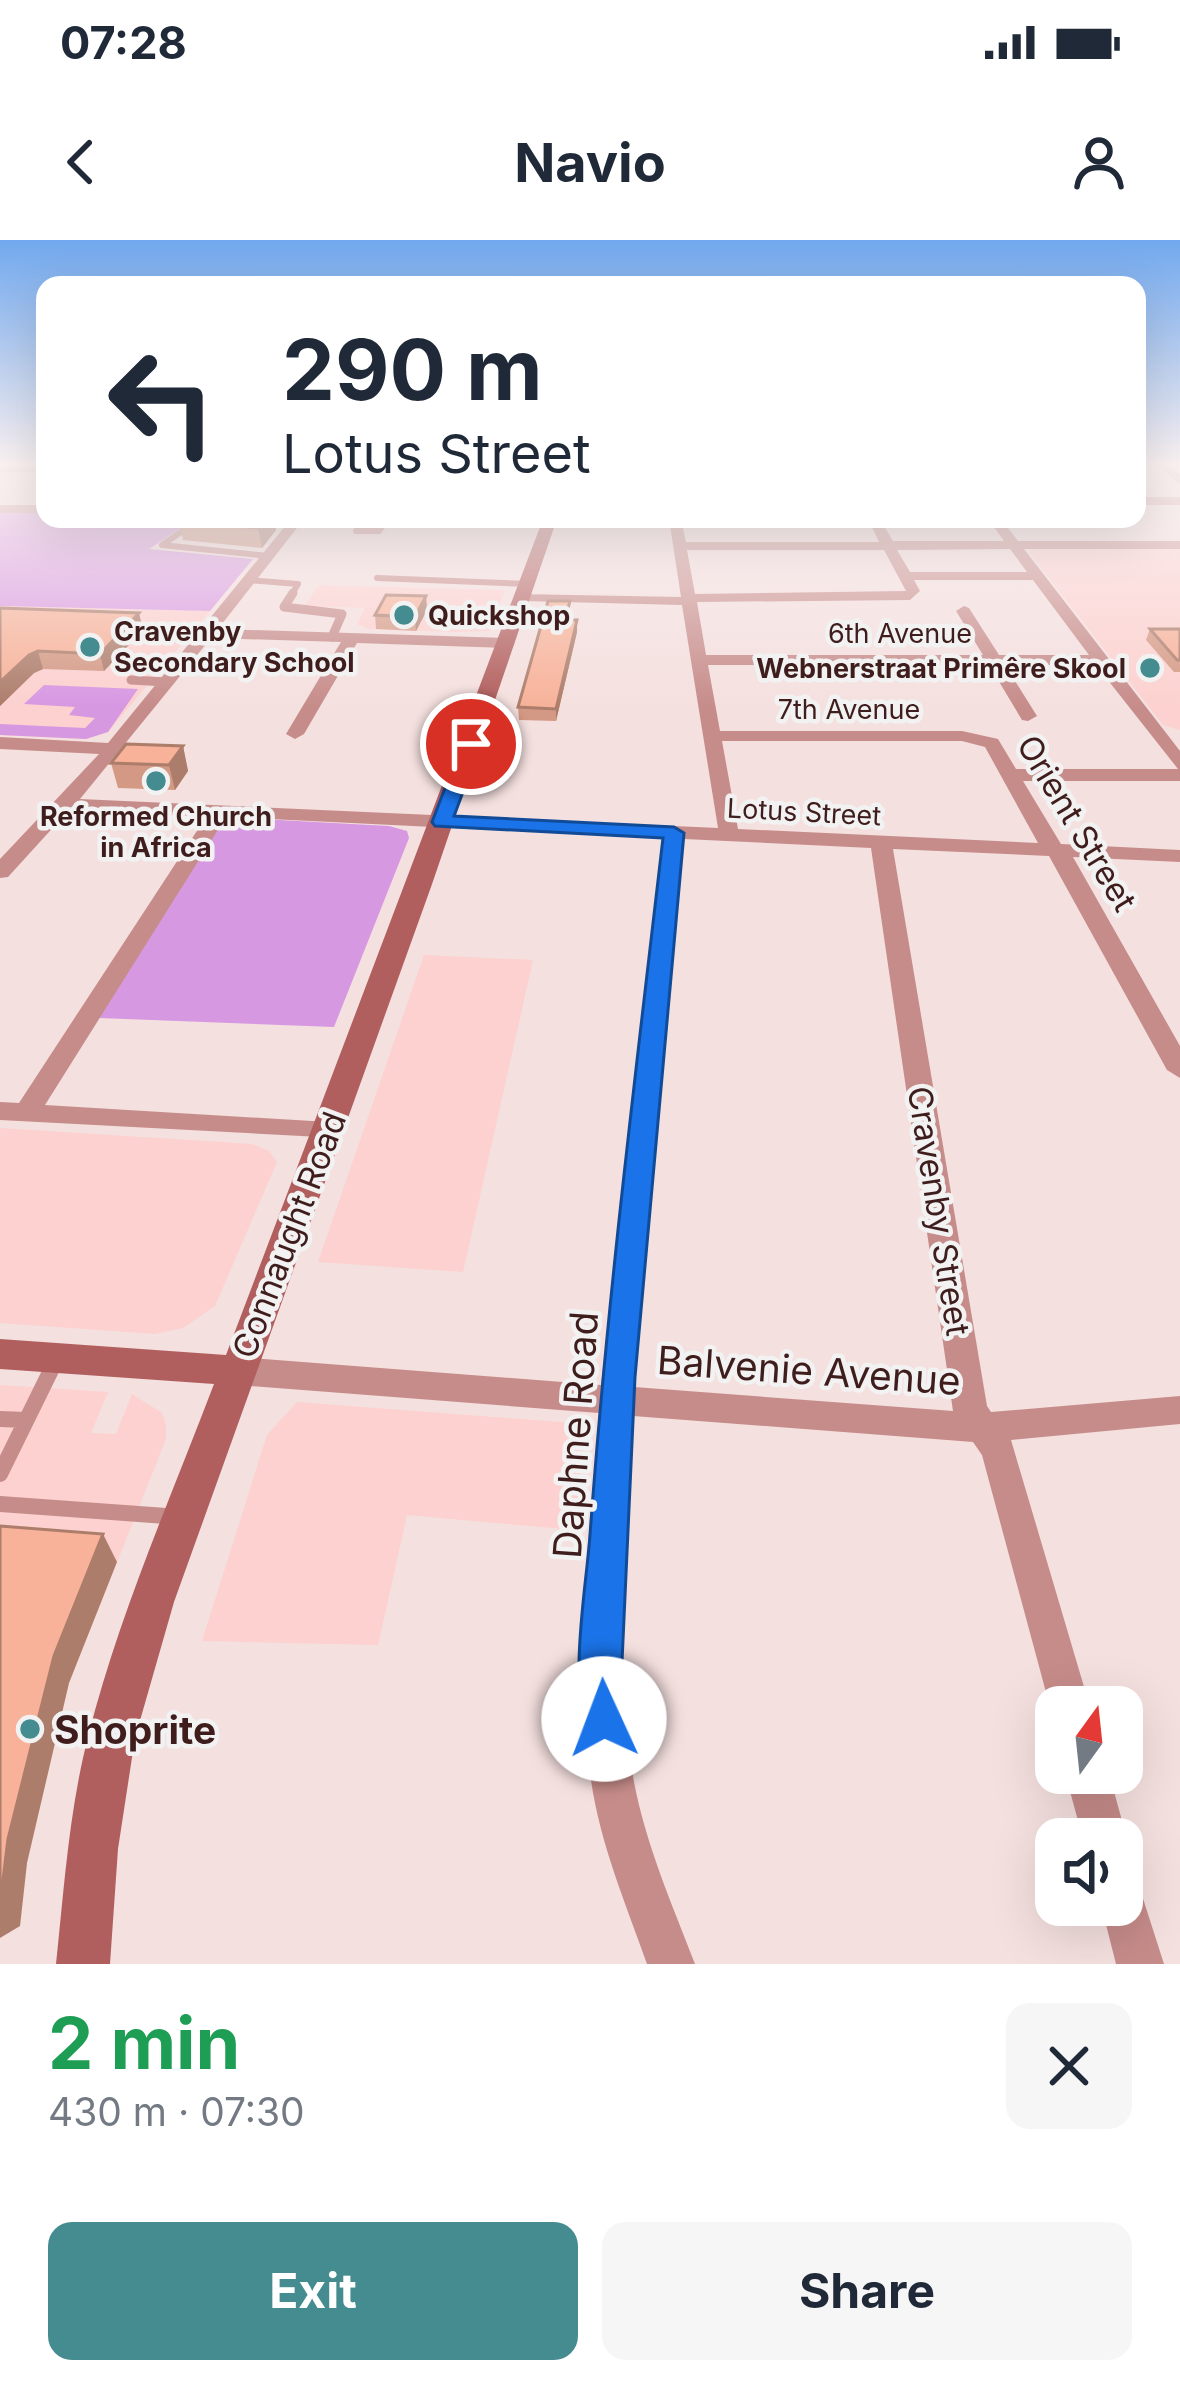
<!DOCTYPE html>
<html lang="en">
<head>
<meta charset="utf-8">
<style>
  :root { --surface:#fff; --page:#f6f6f7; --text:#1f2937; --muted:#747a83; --accent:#448c90 }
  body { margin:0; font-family:Inter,sans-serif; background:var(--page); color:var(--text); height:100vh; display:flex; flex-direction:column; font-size:45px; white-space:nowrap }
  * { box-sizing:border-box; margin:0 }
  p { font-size:39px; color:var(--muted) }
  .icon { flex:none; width:66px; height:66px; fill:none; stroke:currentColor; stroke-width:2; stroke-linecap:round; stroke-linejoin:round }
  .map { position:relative; height:1724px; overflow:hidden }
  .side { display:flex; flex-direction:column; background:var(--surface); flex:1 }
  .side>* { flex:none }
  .hud { position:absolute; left:36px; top:36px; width:1110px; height:252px; border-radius:24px; box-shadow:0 12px 48px #0002; background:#fff; color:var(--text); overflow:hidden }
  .needle { width:78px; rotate:15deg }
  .tools { position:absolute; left:1035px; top:1446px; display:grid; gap:24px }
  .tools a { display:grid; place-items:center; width:108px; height:108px; border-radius:24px; background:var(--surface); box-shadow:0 12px 48px #0002; font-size:60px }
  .pin { position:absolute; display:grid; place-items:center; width:102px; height:102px; color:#fff; margin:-51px; border:6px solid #fff; border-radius:50%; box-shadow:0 3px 12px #0007 }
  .me { position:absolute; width:132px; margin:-66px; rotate:358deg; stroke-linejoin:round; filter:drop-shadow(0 0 9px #0008) }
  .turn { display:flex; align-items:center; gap:42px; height:252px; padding:0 48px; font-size:54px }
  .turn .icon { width:156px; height:156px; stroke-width:2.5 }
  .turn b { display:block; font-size:84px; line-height:102px }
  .round { display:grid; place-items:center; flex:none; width:126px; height:126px; border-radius:24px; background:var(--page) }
  .headline { display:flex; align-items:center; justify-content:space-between; height:204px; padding:0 48px }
  h1 { font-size:72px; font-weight:700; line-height:90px; color:#1e9e55 }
  .primary-button { display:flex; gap:24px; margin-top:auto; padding:24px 48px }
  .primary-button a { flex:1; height:138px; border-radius:24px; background:var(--accent); color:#fff; font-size:48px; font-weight:700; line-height:138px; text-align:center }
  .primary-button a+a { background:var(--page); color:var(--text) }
  .status { display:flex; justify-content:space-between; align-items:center; height:84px; padding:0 60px; background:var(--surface); direction:ltr }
  .status svg { height:33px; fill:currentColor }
  header { display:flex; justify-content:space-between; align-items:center; height:156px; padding:0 48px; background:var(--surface); font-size:54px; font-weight:700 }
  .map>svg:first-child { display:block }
  .built { fill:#fcd1cf }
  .green { fill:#d798e2 }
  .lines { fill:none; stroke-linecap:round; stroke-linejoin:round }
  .lane-far2 { stroke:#c68c8a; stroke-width:6 }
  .lane-far1 { stroke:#c68c8a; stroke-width:9 }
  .lane { stroke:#c68c8a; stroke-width:16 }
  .street { fill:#c68c8a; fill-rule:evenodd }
  .secondary { fill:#b15f5e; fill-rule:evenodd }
  .wall { fill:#d49984 }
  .shaded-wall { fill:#ad7d6b }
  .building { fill:#f7b299; stroke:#ad7d6b; stroke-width:3 }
  .route { fill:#1a73e8; stroke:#114b97; stroke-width:3 }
  .poi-dot { fill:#448c90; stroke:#f2f2f2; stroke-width:4.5 }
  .labels { text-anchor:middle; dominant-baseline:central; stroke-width:9; stroke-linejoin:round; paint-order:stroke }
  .far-poi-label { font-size:27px; font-weight:bold; fill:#401d1d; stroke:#f2f2f2; text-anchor:start }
  .far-street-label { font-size:27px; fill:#401d1d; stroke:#f2f2f2 }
  .street-label { font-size:33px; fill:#401d1d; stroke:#f2f2f2 }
  .near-street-label { font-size:39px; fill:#401d1d; stroke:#f2f2f2 }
  .near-poi-label { font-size:39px; font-weight:bold; fill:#401d1d; stroke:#f2f2f2; text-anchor:start }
</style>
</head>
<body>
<div class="status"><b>07:28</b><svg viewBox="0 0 49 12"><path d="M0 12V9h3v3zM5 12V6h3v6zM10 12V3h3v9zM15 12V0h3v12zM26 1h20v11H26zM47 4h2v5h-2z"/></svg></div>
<header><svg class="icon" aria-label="back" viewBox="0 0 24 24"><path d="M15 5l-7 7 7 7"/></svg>Navio<svg class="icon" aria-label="person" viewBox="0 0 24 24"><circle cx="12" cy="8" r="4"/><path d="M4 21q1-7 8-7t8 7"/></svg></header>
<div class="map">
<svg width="1180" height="1724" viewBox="0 0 1180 1724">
  <rect width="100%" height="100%" fill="#f4e0df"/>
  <path class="built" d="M 1034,308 L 1180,308 L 1180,490 L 1163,485 L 1029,312 Z
    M 319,345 L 505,350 L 490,391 L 454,392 L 368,389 L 357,384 L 365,368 L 304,366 Z
    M 0,366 L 210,371 L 108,492 L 86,499 L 0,495 Z
    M 424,715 L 533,720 L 463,1032 L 318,1022 Z
    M 0,888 L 252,904 L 269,911 L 277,922 L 215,1066 L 183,1088 L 155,1094 L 0,1083 Z
    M 0,1145 L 108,1152 L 91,1193 L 116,1194 L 132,1154 L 162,1173 L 166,1185 L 166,1199 L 69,1443 L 27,1623 L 20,1686 L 0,1697 Z
    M 297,1162 L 586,1184 L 575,1290 L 407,1275 L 378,1405 L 202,1401 L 267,1195 Z"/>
  <path class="green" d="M 0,273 L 45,273 L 45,279 L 169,279 L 187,284 L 149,309 L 253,319 L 210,371 L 0,366 Z
    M 44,445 L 138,449 L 108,492 L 86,499 L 0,495 L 0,484 L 85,488 L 95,478 L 69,475 L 75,467 L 24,464 Z
    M 260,579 L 389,586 L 407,591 L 409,598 L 334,787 L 99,778 L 217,590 L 234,581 Z"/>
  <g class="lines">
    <path class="lane-far2" d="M 200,279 L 162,305 L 268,316
      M 362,279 L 356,291 L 379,291 L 388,279
      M 420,279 L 516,282
      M 377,338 L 528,344
      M 248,340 L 298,344 L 291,356"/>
    <path class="lane-far1" d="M 293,353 L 284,367 L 342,374 L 332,397
      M 131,440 L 166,442"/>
    <path class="lane" d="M 0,1179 L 26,1180
      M 0,1234 L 57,1118
      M 0,1264 L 180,1277"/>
    <path class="street" d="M 0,226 L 45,226 L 45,232 L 0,232 Z
      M 1158,226 L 1171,226 L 1180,234 L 1180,244 Z
      M 1137,257 L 1180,257 L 1180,265 L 1137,265 Z
      M 0,265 L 45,265 L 45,273 L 0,273 Z
      M 291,279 L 304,279 L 218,389 L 507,398 L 515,403 L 507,408 L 357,403 L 304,494 L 295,499 L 286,494 L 341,402 L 211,398 L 80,559 L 718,588 L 682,365 L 523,361 L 518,360 L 518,354 L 681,357 L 669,279 L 681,279 L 686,302 L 879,302 L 868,279 L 880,279 L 893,301 L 1004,301 L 988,279 L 1001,279 L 1018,301 L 1180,301 L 1180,309 L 1024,309 L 1180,511 L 1180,541 L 1023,541 L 1061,604 L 1180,610 L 1180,622 L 1073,617 L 1180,806 L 1180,838 L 1167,830 L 1049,616 L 893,609 L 987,1166 L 991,1172 L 1180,1156 L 1180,1184 L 1011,1200 L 1090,1467 L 1056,1467 L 1054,1482 L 982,1215 L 973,1202 L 633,1176 C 627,1297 612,1421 634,1542 C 646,1605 672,1664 695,1724 L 647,1724 C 626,1664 600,1604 591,1540 C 572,1418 590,1294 599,1173 L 238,1145 L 226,1141 L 221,1131 L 226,1121 L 238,1117 L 601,1145 L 663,598 L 226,577 L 45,865 L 329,882 L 339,884 L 343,891 L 339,898 L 0,880 L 0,862 L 19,863 L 206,577 L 69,570 L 8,637 L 0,638 L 0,619 L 99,514 L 0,509 L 0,497 L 108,503 ZM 1010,309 L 1027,332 L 910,332 L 897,310 ZM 687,310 L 884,310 L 906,351 L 695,354 ZM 914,340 L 1033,340 L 1089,415 L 999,415 L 969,368 L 964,366 L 956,371 L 983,415 L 706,415 L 697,362 L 910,360 L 920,351 ZM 708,425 L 989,425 L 1022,480 L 1028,481 L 1037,476 L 1005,425 L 1096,425 L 1178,529 L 1016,529 L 998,499 L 962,491 L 720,491 ZM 722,501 L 962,501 L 985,507 L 1038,603 L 738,589 ZM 684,599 L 871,608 L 953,1171 L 634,1147 Z
      M 1065,1533 L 1109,1533 L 1127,1599 L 1122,1612 L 1122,1599 L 1083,1599 Z
      M 1122,1636 L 1138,1643 L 1164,1724 L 1116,1724 L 1101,1665 L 1122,1665 Z"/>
    <path class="secondary" d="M 543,279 L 557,279 L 431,647 L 174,1362 L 135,1498 L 118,1609 L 110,1724 L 56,1724 C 64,1649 69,1571 88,1497 C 118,1377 170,1260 214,1144 L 0,1129 L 0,1099 L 226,1115 Z"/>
  </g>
  <path class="wall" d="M 179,280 L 277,281 L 275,282 L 276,290 L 262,308 L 183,300 Z
    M 426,356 L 427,370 L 416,391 L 376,389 L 375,375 Z
    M 570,361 L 568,380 L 577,380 L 577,392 L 556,481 L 519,480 L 518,467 Z
    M 0,368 L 143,390 L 104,431 L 43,429 L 34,433 L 0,466 Z
    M 1150,389 L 1180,389 L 1180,432 L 1174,432 L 1146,400 Z
    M 183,506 L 188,531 L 175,550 L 118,548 L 111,523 Z"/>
  <path class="shaded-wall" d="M 261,279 L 277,279 L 277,281 L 275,282 L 276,290 L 262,308 L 258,288 Z
    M 426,356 L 427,370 L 416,391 L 415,377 Z
    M 139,373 L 143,390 L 104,431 L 100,414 Z
    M 577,380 L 577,392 L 556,481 L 556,469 Z
    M 38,411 L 43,429 L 34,433 L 0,466 L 0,442 L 29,415 Z
    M 183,506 L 188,531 L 175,550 L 169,525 Z
    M 103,1294 L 117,1322 L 69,1443 L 27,1623 L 20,1686 L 0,1698 L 0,1664 L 8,1599 L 54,1416 Z"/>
  <path class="building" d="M 181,279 L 266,279 L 258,288 L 179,280 Z
    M 386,355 L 426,356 L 415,377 L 375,375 Z
    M 548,361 L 570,361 L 565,380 L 577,380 L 556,469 L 518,467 Z
    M 0,368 L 139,373 L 100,414 L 38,411 L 29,415 L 0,442 Z
    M 1150,389 L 1180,389 L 1180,420 L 1177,420 Z
    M 126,504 L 183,506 L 169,525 L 111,523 Z
    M 0,1286 L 103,1294 L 54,1416 L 8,1599 L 0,1664 Z"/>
  <linearGradient id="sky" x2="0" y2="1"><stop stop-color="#71a8ee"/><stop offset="0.48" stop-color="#faf1f1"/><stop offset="1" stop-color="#faf1f1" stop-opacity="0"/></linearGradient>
  <rect width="1180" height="467" fill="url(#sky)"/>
  <path class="route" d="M 471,498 L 481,504 L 454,576 L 674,587 L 684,593 L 635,1137 L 622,1422 L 625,1479 L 619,1494 L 604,1500 L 589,1494 C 568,1443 586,1350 590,1295 C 607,1062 636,830 663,598 L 435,586 L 432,582 L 462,504 Z"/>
  <g class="poi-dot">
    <circle cx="404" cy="375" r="12"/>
    <circle cx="90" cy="407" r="12"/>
    <circle cx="1150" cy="428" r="12"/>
    <circle cx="156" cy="541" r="12"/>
    <circle cx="30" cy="1489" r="12"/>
  </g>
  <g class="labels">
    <g class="far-poi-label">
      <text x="428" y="375">Quickshop</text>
      <text x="114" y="391">Cravenby<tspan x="114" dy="31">Secondary School</tspan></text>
      <text x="1126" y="428" text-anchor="end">Webnerstraat Primêre Skool</text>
      <text x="156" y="576" text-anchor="middle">Reformed Church<tspan x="156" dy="31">in Africa</tspan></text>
    </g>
    <g class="far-street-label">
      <text x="900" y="393">6th Avenue</text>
      <text x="849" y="469">7th Avenue</text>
      <text transform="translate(804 572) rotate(3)">Lotus Street</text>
    </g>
    <g class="street-label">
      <text transform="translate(1077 583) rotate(59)">Orient Street</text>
      <text transform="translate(939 971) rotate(81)">Cravenby Street</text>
      <text transform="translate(289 995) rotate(-69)">Connaught Road</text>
    </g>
    <g class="near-street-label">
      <text transform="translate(809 1130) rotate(4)">Balvenie Avenue</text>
      <text transform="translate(575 1195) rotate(-86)">Daphne Road</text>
    </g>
    <g class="near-poi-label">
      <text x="54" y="1489">Shoprite</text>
    </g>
  </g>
</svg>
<div class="tools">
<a><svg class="needle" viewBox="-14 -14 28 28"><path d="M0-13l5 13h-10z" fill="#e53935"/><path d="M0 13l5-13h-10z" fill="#747a83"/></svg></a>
<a><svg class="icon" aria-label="sound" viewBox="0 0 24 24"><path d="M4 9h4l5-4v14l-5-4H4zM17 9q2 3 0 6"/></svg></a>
</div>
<div class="pin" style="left:471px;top:504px;background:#d93025"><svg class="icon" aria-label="arrive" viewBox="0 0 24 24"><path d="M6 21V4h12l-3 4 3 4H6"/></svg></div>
<svg class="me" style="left:604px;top:1479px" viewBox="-20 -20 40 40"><circle r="19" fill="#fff"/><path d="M0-13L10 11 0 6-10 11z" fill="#1a73e8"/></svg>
<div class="hud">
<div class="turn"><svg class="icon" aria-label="left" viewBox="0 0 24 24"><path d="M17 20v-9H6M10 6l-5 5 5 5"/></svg><div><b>290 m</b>Lotus Street</div></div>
</div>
</div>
<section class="side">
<div class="headline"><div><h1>2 min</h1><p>430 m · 07:30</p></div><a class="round"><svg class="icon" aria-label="close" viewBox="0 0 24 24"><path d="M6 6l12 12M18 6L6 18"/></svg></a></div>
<div class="primary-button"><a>Exit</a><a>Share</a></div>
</section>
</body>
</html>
